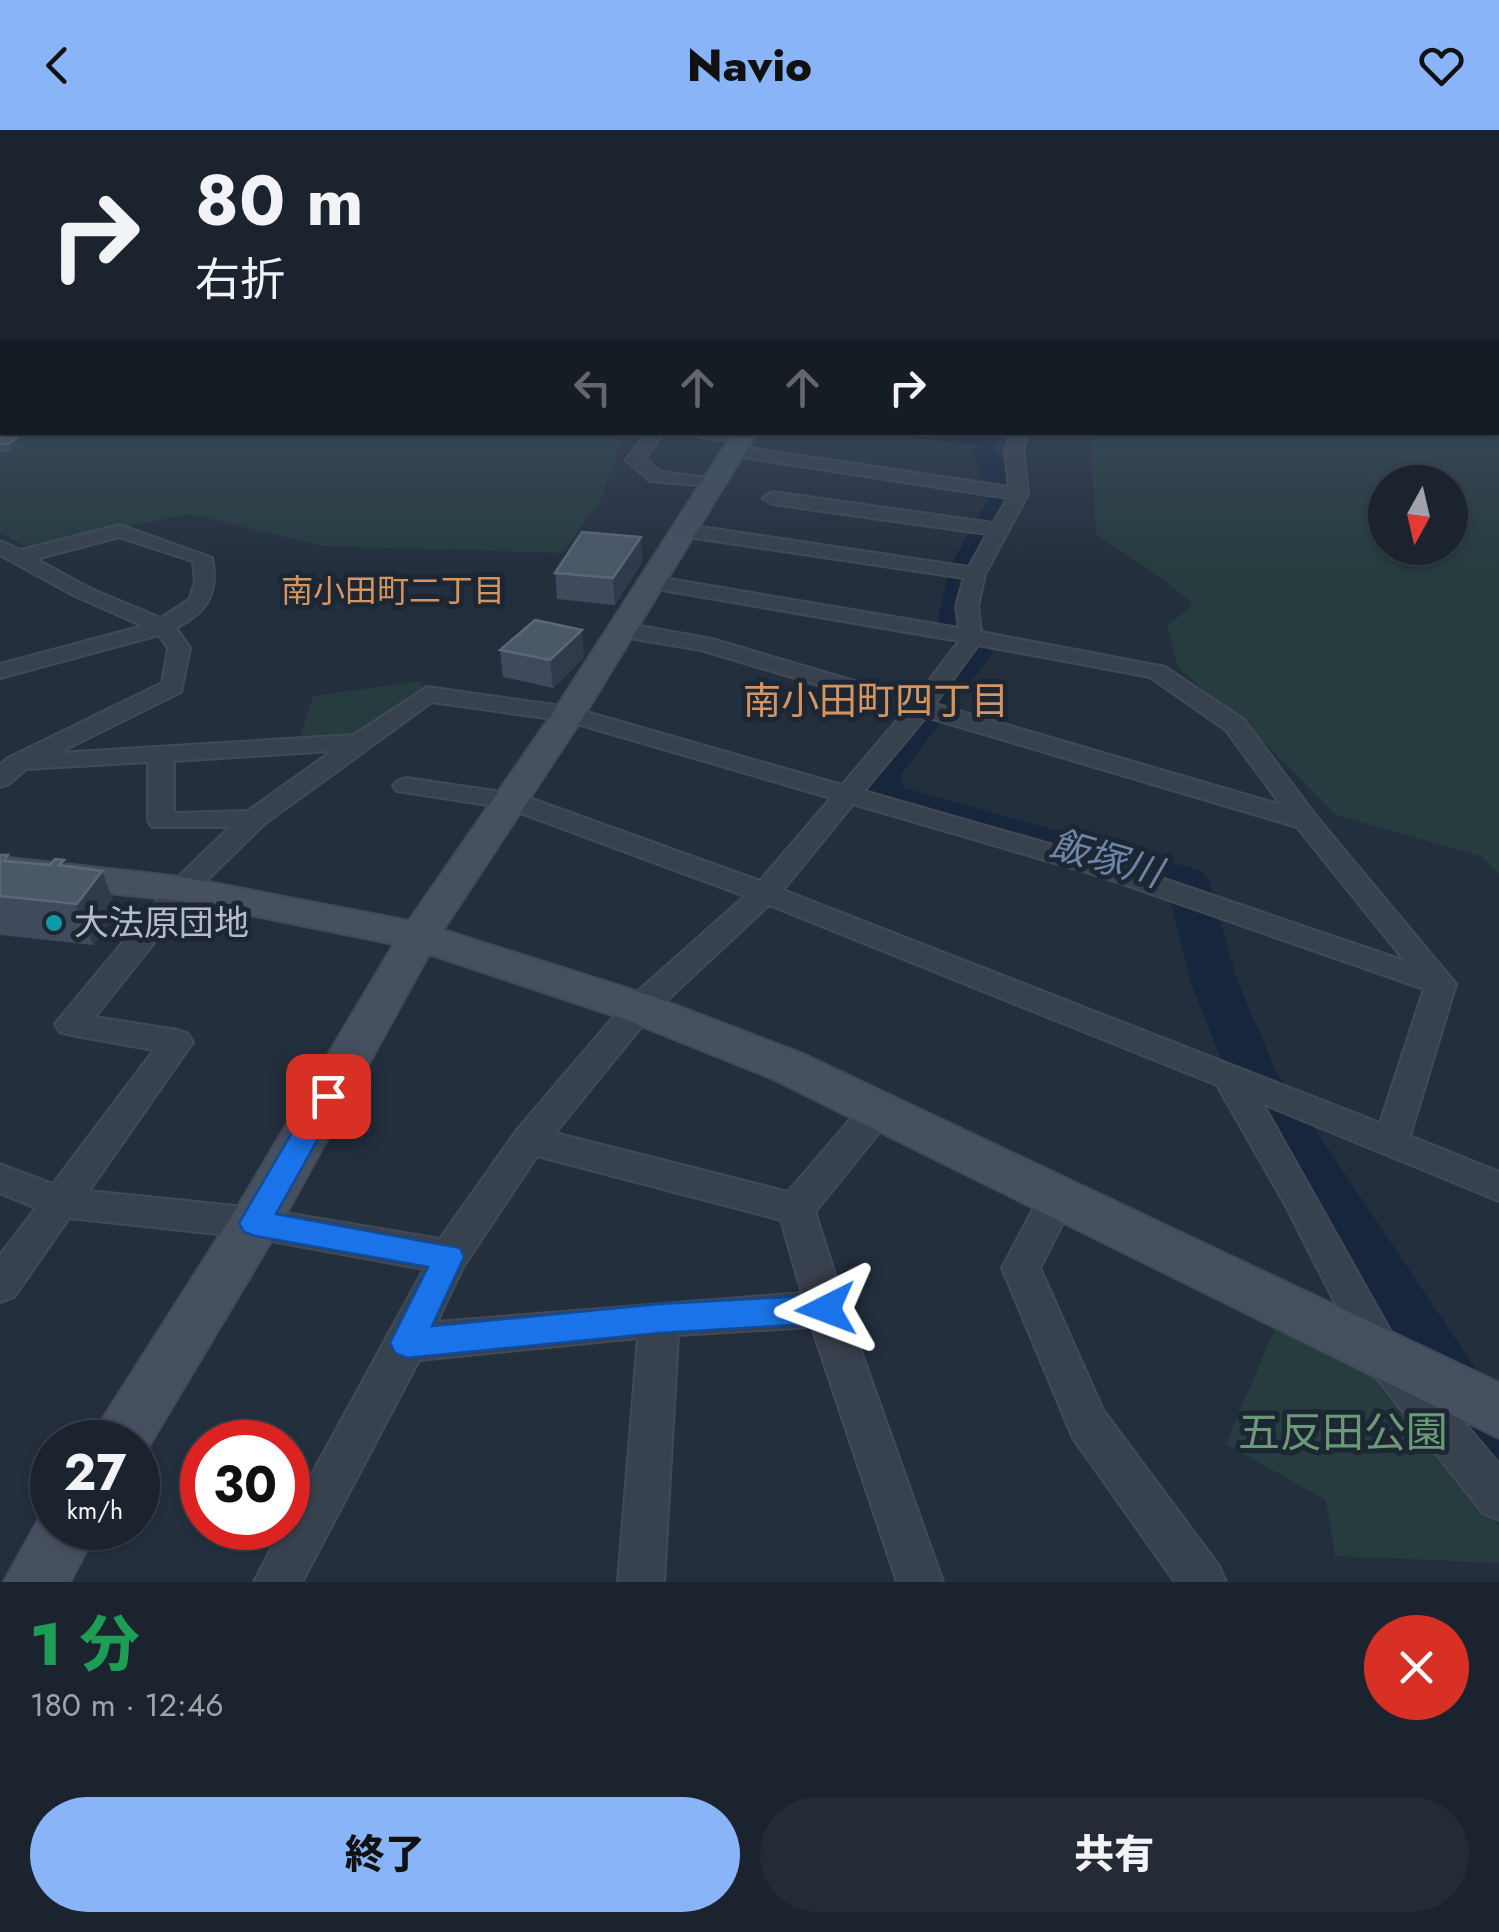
<!DOCTYPE html>
<html lang="ja">
<head>
<meta charset="utf-8">
<style>
  :root { --surface:#1b232e; --page:#242b36; --text:#f1f3f6; --muted:#a0a4aa; --line:#39404a; --accent:#8ab4f8 }
  body { margin:0; font-family:Jost,"Noto Sans JP",sans-serif; background:var(--page); color:var(--text); height:100vh; display:flex; flex-direction:column; font-size:38px; white-space:nowrap }
  * { box-sizing:border-box; margin:0 }
  p { font-size:32px; color:var(--muted) }
  .icon { flex:none; width:55px; height:55px; fill:none; stroke:currentColor; stroke-width:2; stroke-linecap:round; stroke-linejoin:round }
  .map { position:relative; height:1452px; overflow:hidden }
  .panel { display:flex; flex-direction:column; background:var(--surface); flex:1 }
  .panel>* { flex:none }
  .banner { position:absolute; left:0px; top:0px; width:1500px; height:305px; box-shadow:0 2px 8px #0004,0 0 0 2px var(--line); background:#1b232e; color:var(--text); overflow:hidden }
  .needle { width:65px; rotate:188deg }
  .fabs { position:absolute; left:1368px; top:335px; display:grid; gap:20px }
  .fabs a { display:grid; place-items:center; width:100px; height:100px; border-radius:50%; background:var(--surface); box-shadow:0 2px 8px #0004,0 0 0 2px var(--line); font-size:50px }
  .speed { position:absolute; left:30px; top:1290px; display:flex; gap:20px; font-size:50px; font-weight:700; text-align:center }
  .speed>* { display:grid; place-content:center; width:130px; height:130px; border-radius:50%; background:var(--surface); box-shadow:0 2px 8px #0004,0 0 0 2px var(--line); line-height:1 }
  .speed small { font-size:25px; font-weight:400 }
  .speed .limit { border:15px solid #d22; background:#fff; color:#111 }
  .pin { position:absolute; display:grid; place-items:center; width:85px; height:85px; color:#fff; margin:-42px; border-radius:20px; box-shadow:0 5px 15px #0006 }
  .me { position:absolute; width:110px; margin:-55px; rotate:267deg; stroke-linejoin:round; filter:drop-shadow(0 0 8px #0008) }
  .turn { display:flex; align-items:center; gap:35px; height:210px; padding:0 30px; font-size:45px }
  .turn .icon { width:130px; height:130px; stroke-width:2.5 }
  .turn b { display:block; font-size:70px; line-height:85px }
  .lanes { display:flex; align-items:center; height:95px; padding:0 30px; background:#0003; justify-content:center; gap:50px; direction:ltr }
  .lanes .off { opacity:.35 }
  .round { display:grid; place-items:center; flex:none; width:105px; height:105px; border-radius:52px; background:var(--page) }
  .headline { display:flex; align-items:center; justify-content:space-between; height:170px; padding:0 30px }
  h1 { font-size:60px; font-weight:800; line-height:75px; color:#1e9e55 }
  .primary-button { display:flex; gap:20px; margin-top:auto; padding:20px 30px }
  .primary-button a { flex:1; height:115px; border-radius:60px; background:var(--accent); color:#111; font-size:40px; font-weight:800; line-height:115px; text-align:center }
  .primary-button a+a { background:var(--page); color:var(--text) }
  header { display:flex; justify-content:space-between; align-items:center; height:130px; padding:0 30px; background:var(--accent); color:#111; font-size:45px; font-weight:800 }
  .map>svg:first-child { display:block }
  .green { fill:#263c3f; fill-rule:evenodd }
  .water { fill:#17263c }
  .lines { fill:none; stroke-linecap:round; stroke-linejoin:round }
  .river { fill:#17263c; fill-rule:evenodd }
  .street-casing { stroke:#414a57; stroke-width:4 }
  .secondary-casing { stroke:#414a57; stroke-width:4 }
  .street { fill:#38414e; fill-rule:evenodd }
  .secondary { fill:#465061; fill-rule:evenodd }
  .wall { fill:#3f4b5c }
  .shaded-wall { fill:#2f3b4b }
  .building { fill:#4b5868; stroke:#5c6777; stroke-width:2.5 }
  .route { fill:#1a73e8; stroke:#114b97; stroke-width:2.5 }
  .culture-dot { fill:#0f9aa8; stroke:#1d2633; stroke-width:4 }
  .labels { text-anchor:middle; dominant-baseline:central; stroke-width:10; stroke-linejoin:round; paint-order:stroke }
  .far-neighbourhood-label { font-size:32px; fill:#d59563; stroke:#1d2633 }
  .poi-label { font-size:35px; fill:#b4bcc9; stroke:#1d2633; text-anchor:start }
  .neighbourhood-label { font-size:38px; fill:#d59563; stroke:#1d2633 }
  .water-label { font-size:38px; font-style:italic; fill:#6d86a8; stroke:#1d2633 }
  .near-park-label { font-size:42px; fill:#6b9a76; stroke:#1d2633 }
</style>
</head>
<body>
<header><svg class="icon" aria-label="back" viewBox="0 0 24 24"><path d="M15 5l-7 7 7 7"/></svg>Navio<svg class="icon" aria-label="heart" viewBox="0 0 24 24"><path d="M12 20l-8-8c-3-5 5-10 8-4 3-6 11-1 8 4z"/></svg></header>
<div class="map">
<svg width="1499" height="1452" viewBox="0 0 1499 1452">
  <rect width="100%" height="100%" fill="#242f3e"/>
  <path class="green" d="M 1499,231 L 1499,744 L 1481,726 L 1336,685 L 1255,603 L 1178,538 L 1167,496 L 1193,475 C 1164,447 1129,428 1096,404 L 1090,303 L 1498,302 ZM 1385,352 L 1450,352 L 1450,418 L 1385,418 Z
    M 0,289 L 2,302 L 624,303 L 600,372 L 562,423 L 323,416 L 190,384 L 27,417 L 0,403 Z
    M 420,551 L 423,559 L 361,606 L 299,611 L 313,566 Z
    M 1277,1193 L 1387,1248 L 1499,1397 L 1499,1433 L 1335,1426 L 1326,1370 L 1226,1314 Z"/>
  <path class="water" d="M 874,303 L 1008,303 L 993,317 Z"/>
  <g class="lines">
    <path class="river" d="M 985,313 C 1002,317 1018,353 1016,370 L 982,436 L 971,493 L 993,523 L 900,646 L 904,658 L 1202,741 L 1209,751 L 1237,850 L 1276,941 L 1499,1274 L 1499,1363 L 1476,1354 L 1227,945 L 1190,850 L 1167,759 L 873,675 L 860,645 L 958,523 L 937,493 L 950,436 L 988,370 L 989,361 L 972,321 Z"/>
    <defs>
      <path id="street" d="M 0,272 L 2,272 L 2,282 L 0,282 Z
        M 647,302 L 664,302 L 645,329 L 661,342 L 719,349 L 719,357 L 650,351 L 626,330 Z
        M 690,302 L 751,302 L 752,305 C 739,314 704,311 690,302 Z
        M 1012,302 L 1029,302 L 1023,320 L 1028,364 L 985,444 L 978,476 L 981,502 L 1165,537 L 1244,590 L 1315,685 L 1456,854 L 1410,1006 L 1499,1042 L 1499,1071 L 1263,974 L 1396,1211 L 1499,1334 L 1499,1390 L 1483,1383 L 1368,1237 L 1286,1076 L 1217,955 L 769,775 L 650,886 L 555,1003 L 788,1062 L 866,971 L 878,967 L 890,971 L 895,980 L 890,989 L 815,1082 L 846,1179 L 943,1452 L 897,1452 L 812,1197 L 678,1205 L 664,1452 L 618,1452 L 638,1208 L 419,1230 L 302,1452 L 254,1452 L 282,1398 L 288,1398 L 288,1388 L 424,1139 L 255,1108 L 69,1088 L 14,1167 L 0,1172 L 0,1125 L 36,1078 L 0,1063 L 0,1034 L 53,1054 L 154,920 L 71,905 L 60,902 L 55,894 L 172,753 L 230,697 L 152,697 L 148,691 L 148,632 L 26,639 L 9,654 L 0,657 L 0,635 L 8,628 L 162,553 L 168,518 L 159,505 L 0,548 L 0,534 L 143,496 L 75,466 L 0,425 L 0,411 L 21,420 L 120,395 L 212,428 C 219,464 207,482 176,498 L 190,518 L 181,562 L 58,623 L 354,605 L 427,557 L 569,577 L 842,655 L 905,581 L 701,520 L 623,507 L 612,500 L 623,493 L 712,509 L 915,569 L 959,511 L 651,458 L 641,452 L 651,446 L 959,498 L 956,476 L 964,448 L 681,406 L 671,400 L 681,394 L 969,437 L 987,404 L 772,374 L 763,368 L 772,362 L 993,393 L 1008,368 L 735,326 L 726,321 L 735,316 L 1009,357 L 1005,320 ZM 119,407 L 193,431 L 195,451 L 190,469 L 161,488 L 89,458 L 36,429 ZM 978,515 L 1150,547 L 1226,600 L 1281,675 L 935,574 ZM 432,572 L 567,591 L 831,668 L 760,751 L 521,665 L 406,648 L 397,651 L 393,656 L 397,661 L 507,678 L 745,766 L 628,870 L 517,1000 L 440,1109 L 255,1078 L 89,1061 L 193,912 L 188,904 L 177,900 L 95,887 L 192,765 L 263,695 ZM 926,587 L 1297,697 L 1405,831 L 1123,735 L 864,661 ZM 332,621 L 248,681 L 174,683 L 174,631 ZM 853,674 L 1103,747 L 1424,859 L 1380,993 L 783,760 ZM 537,1026 L 781,1090 L 802,1163 L 437,1192 L 463,1137 Z
        M 1058,1052 L 1071,1057 L 1076,1067 L 1040,1138 L 1103,1280 L 1219,1436 L 1226,1452 L 1175,1452 L 1073,1308 L 1002,1138 L 1045,1057 Z"/>
      <path id="secondary" d="M 734,302 L 755,305 L 585,584 L 443,800 L 654,867 L 803,924 L 1499,1253 L 1499,1308 L 771,948 L 624,889 L 429,824 L 273,1108 L 140,1331 L 138,1333 L 138,1312 L 91,1312 L 100,1293 L 237,1078 L 394,814 L 182,771 L 0,751 L 0,727 L 182,747 L 409,791 L 553,583 Z
        M 52,1374 L 52,1398 L 98,1398 L 70,1452 L 4,1452 L 46,1376 Z"/>
    </defs>
    <use href="#street" class="street-casing"/>
    <use href="#secondary" class="secondary-casing"/>
    <use href="#street" class="street"/>
    <use href="#secondary" class="secondary"/>
  </g>
  <path class="wall" d="M 0,305 L 6,305 L 6,307 L 19,316 L 11,322 L 0,322 Z
    M 641,407 L 642,432 L 615,475 L 557,469 L 555,443 Z
    M 500,520 L 584,527 L 553,558 L 503,547 Z
    M 0,725 L 10,731 L 50,735 L 64,730 L 66,736 L 117,781 L 93,815 L 0,805 Z"/>
  <path class="shaded-wall" d="M 17,308 L 19,316 L 11,322 L 8,314 Z
    M 641,407 L 642,432 L 615,475 L 613,448 Z
    M 582,500 L 584,527 L 553,558 L 550,530 Z
    M 64,730 L 80,770 L 102,741 L 117,781 L 93,815 L 59,735 Z"/>
  <path class="building" d="M 0,305 L 6,305 L 2,307 L 17,308 L 8,314 L 0,314 Z
    M 582,402 L 641,407 L 613,448 L 555,443 Z
    M 535,490 L 582,500 L 550,530 L 500,520 Z
    M 0,725 L 8,725 L 4,731 L 50,735 L 55,729 L 64,730 L 59,735 L 102,741 L 77,774 L 0,766 Z"/>
  <linearGradient id="sky" x2="0" y2="1"><stop stop-color="#141a22"/><stop offset="0.53" stop-color="#3f4d63"/><stop offset="1" stop-color="#3f4d63" stop-opacity="0"/></linearGradient>
  <rect width="1499" height="434" fill="url(#sky)"/>
  <path class="route" d="M 328,955 L 338,958 L 342,966 L 276,1084 L 460,1118 L 464,1127 L 432,1196 L 659,1174 L 826,1165 L 837,1169 L 842,1179 L 837,1189 L 826,1193 L 659,1203 L 407,1228 L 395,1223 L 390,1213 L 428,1137 L 255,1106 L 244,1102 L 239,1093 L 318,958 Z"/>
  <circle class="culture-dot" cx="54" cy="793" r="10"/>
  <g class="labels">
    <g class="far-neighbourhood-label">
      <text x="393" y="461">南小田町二丁目</text>
    </g>
    <g class="poi-label">
      <text x="74" y="793">大法原団地</text>
    </g>
    <g class="neighbourhood-label">
      <text x="876" y="570">南小田町四丁目</text>
    </g>
    <g class="water-label">
      <text transform="translate(1106 728) rotate(16)">飯塚川</text>
    </g>
    <g class="near-park-label">
      <text x="1343" y="1302">五反田公園</text>
    </g>
  </g>
</svg>
<div class="fabs">
<a><svg class="needle" viewBox="-14 -14 28 28"><path d="M0-13l5 13h-10z" fill="#e53935"/><path d="M0 13l5-13h-10z" fill="#a0a4aa"/></svg></a>
</div>
<div class="speed"><div>27<small>km/h</small></div><div class="limit">30</div></div>
<div class="pin" style="left:328px;top:966px;background:#d93025"><svg class="icon" aria-label="arrive" viewBox="0 0 24 24"><path d="M6 21V4h12l-3 4 3 4H6"/></svg></div>
<svg class="me" style="left:826px;top:1179px" viewBox="-20 -20 40 40"><path d="M0-17L14 15 0 8-14 15z" fill="#1a73e8" stroke="#fff" stroke-width="4"/></svg>
<div class="banner">
<div class="turn"><svg class="icon" aria-label="right" viewBox="0 0 24 24"><path d="M7 20v-9h11M14 6l5 5-5 5"/></svg><div><b>80 m</b>右折</div></div>
<div class="lanes"><svg class="icon off" aria-label="left" viewBox="0 0 24 24"><path d="M17 20v-9H6M10 6l-5 5 5 5"/></svg><svg class="icon off" aria-label="ahead" viewBox="0 0 24 24"><path d="M12 20V5M6 11l6-6 6 6"/></svg><svg class="icon off" aria-label="ahead" viewBox="0 0 24 24"><path d="M12 20V5M6 11l6-6 6 6"/></svg><svg class="icon" aria-label="right" viewBox="0 0 24 24"><path d="M7 20v-9h11M14 6l5 5-5 5"/></svg></div>
</div>
</div>
<section class="panel">
<div class="headline"><div><h1>1 分</h1><p>180 m · 12:46</p></div><a class="round" style="background:#d93025;color:#fff"><svg class="icon" aria-label="close" viewBox="0 0 24 24"><path d="M6 6l12 12M18 6L6 18"/></svg></a></div>
<div class="primary-button"><a>終了</a><a>共有</a></div>
</section>
</body>
</html>
